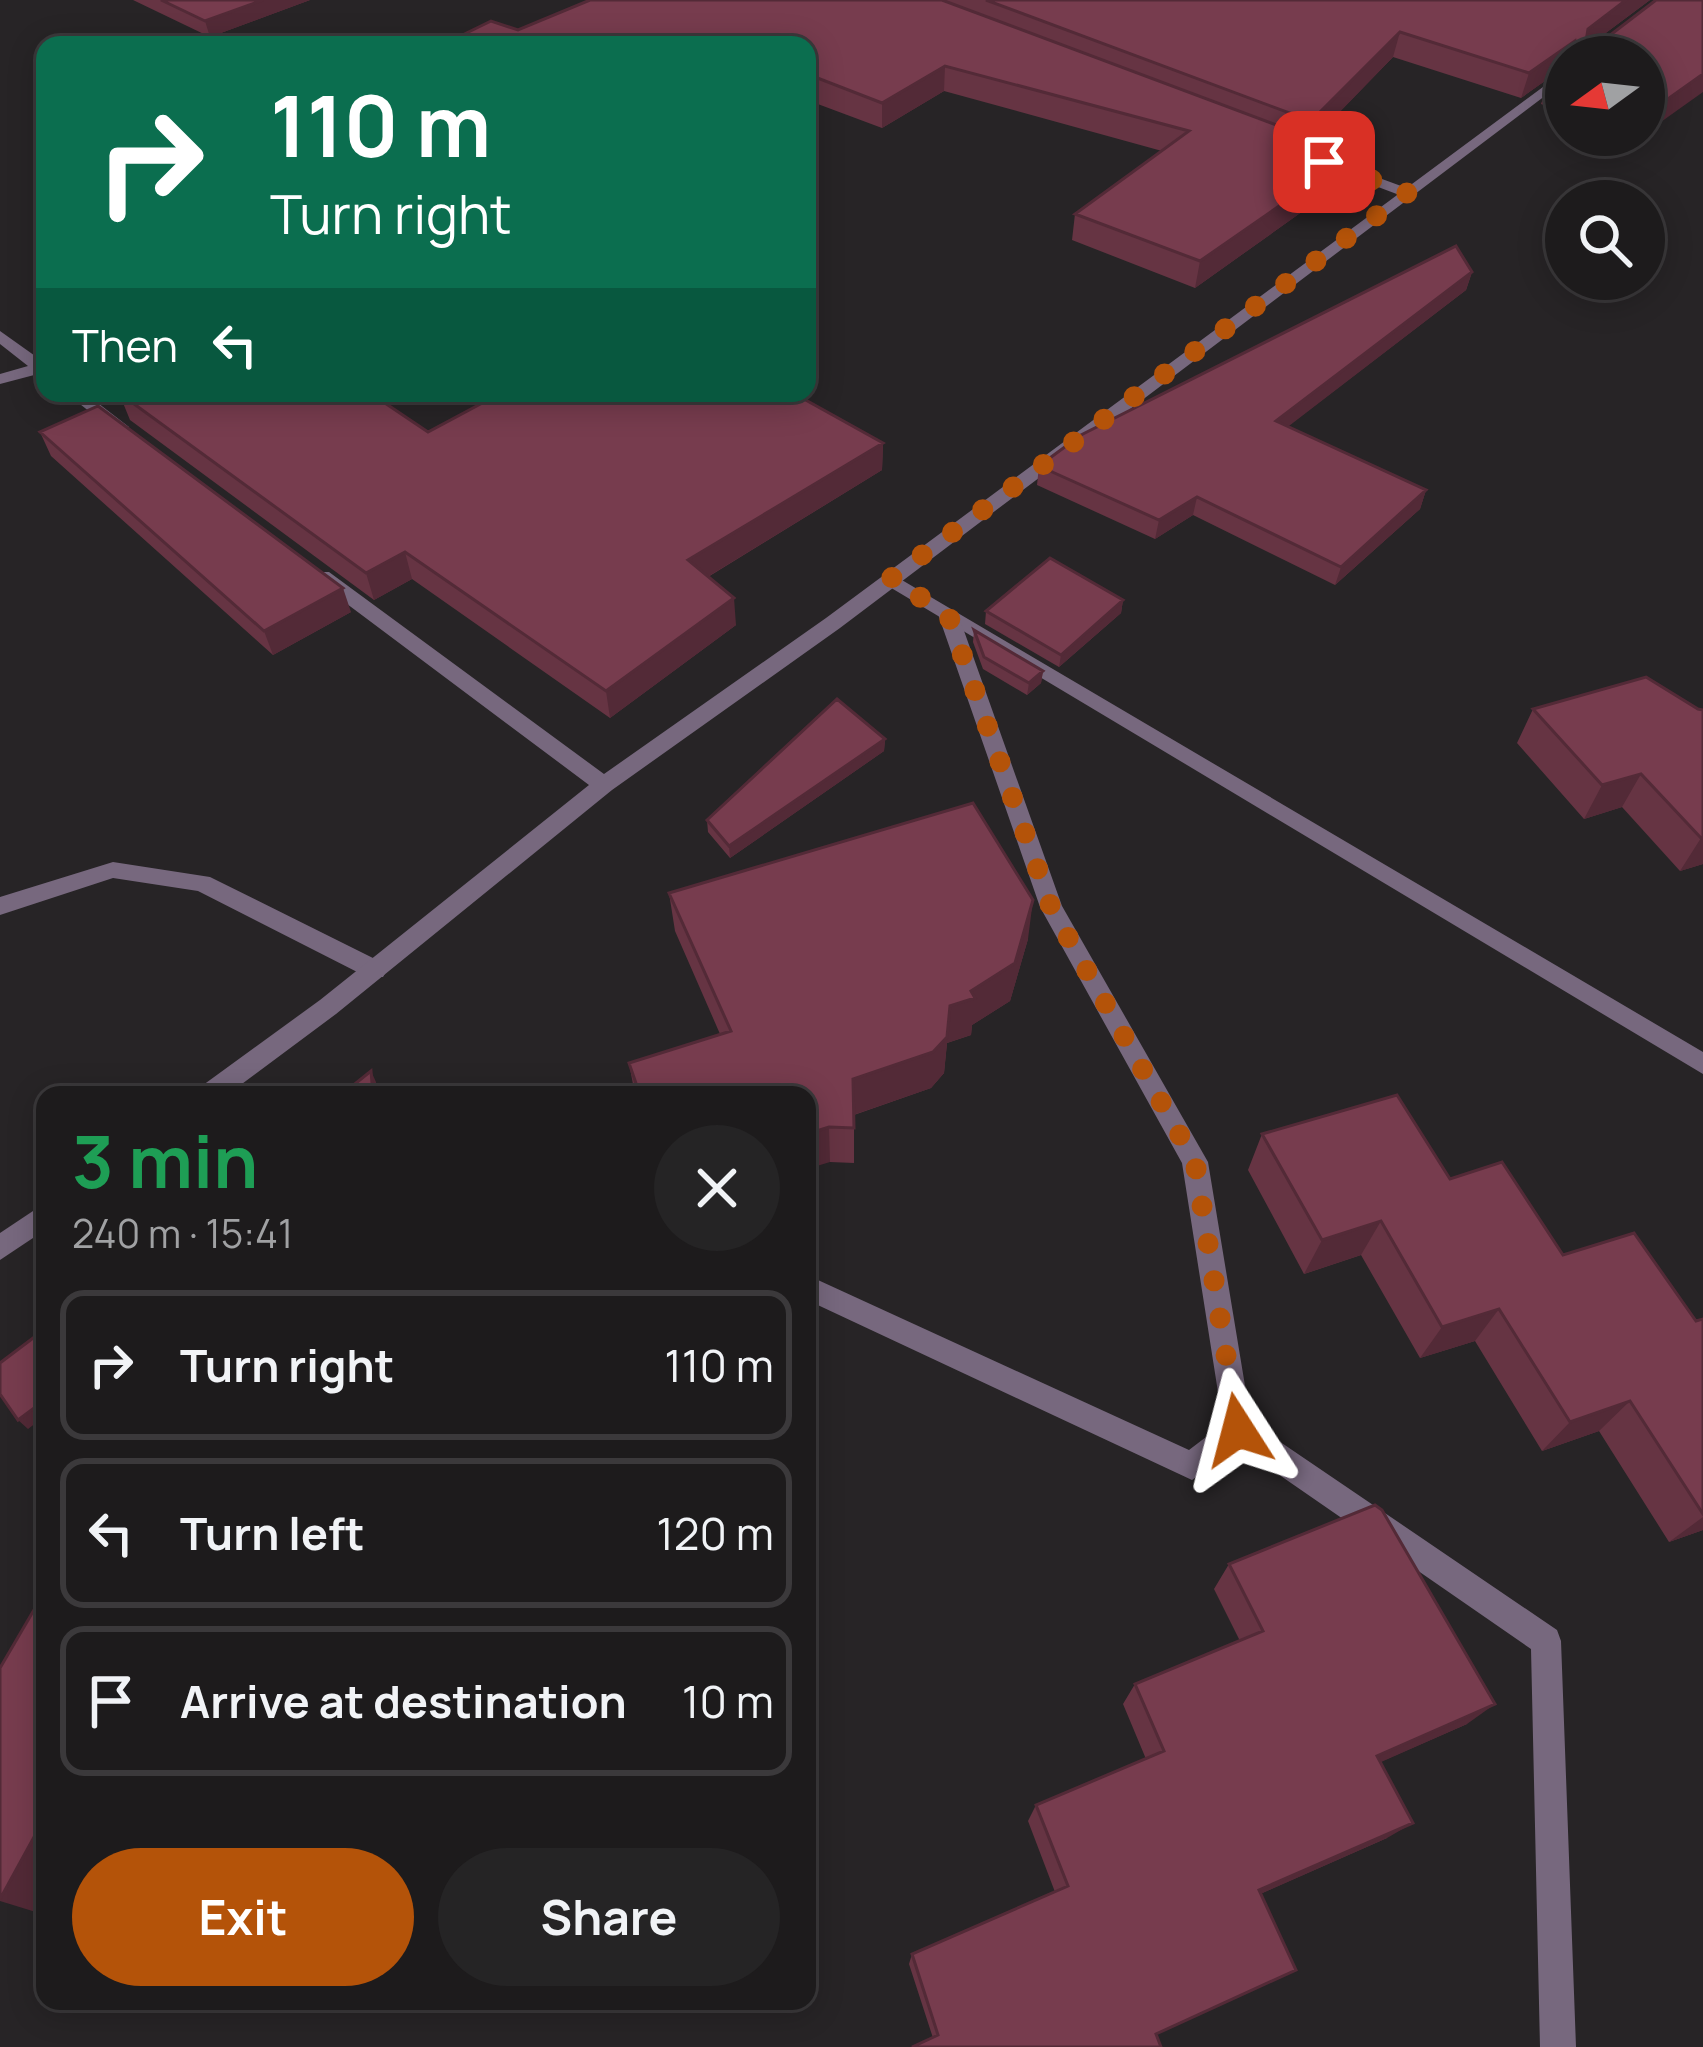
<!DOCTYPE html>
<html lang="en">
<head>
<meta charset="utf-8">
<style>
  :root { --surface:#1d1b1c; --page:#252425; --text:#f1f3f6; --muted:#a0a1a3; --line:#3b393b; --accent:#b45309 }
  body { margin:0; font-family:Manrope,sans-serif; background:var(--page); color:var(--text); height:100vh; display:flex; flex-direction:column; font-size:45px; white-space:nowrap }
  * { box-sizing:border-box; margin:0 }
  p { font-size:39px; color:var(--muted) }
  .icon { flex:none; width:66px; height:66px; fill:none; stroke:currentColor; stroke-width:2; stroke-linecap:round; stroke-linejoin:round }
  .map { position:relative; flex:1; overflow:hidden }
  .details { position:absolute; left:36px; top:1086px; width:780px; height:924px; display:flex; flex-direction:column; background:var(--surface); border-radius:24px; box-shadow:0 6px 30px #0003,0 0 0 3px var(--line) }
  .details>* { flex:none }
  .banner { position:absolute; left:36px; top:36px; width:780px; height:366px; border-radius:24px; box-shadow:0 6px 30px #0003,0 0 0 3px var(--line); background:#0b6e4f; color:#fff; overflow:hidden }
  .needle { width:78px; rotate:255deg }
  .fabs { position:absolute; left:1545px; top:36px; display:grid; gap:24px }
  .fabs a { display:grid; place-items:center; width:120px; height:120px; border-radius:50%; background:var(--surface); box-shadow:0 6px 30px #0003,0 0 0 3px var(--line); font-size:60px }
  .pin { position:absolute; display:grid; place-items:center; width:102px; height:102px; color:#fff; margin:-51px; border-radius:24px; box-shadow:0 6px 18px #0006 }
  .me { position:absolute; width:132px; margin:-66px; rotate:351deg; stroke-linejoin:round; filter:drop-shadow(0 0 9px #0008) }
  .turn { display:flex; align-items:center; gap:42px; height:252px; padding:0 36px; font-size:54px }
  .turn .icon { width:156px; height:156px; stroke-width:2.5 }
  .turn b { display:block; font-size:84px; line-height:102px }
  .then { display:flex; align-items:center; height:114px; padding:0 36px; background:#0003; gap:24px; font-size:45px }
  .round { display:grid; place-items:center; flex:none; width:126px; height:126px; border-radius:63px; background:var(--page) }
  .summary { display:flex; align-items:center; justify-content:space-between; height:204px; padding:0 36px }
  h1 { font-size:72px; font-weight:700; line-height:90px; color:#1e9e55 }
  .button { display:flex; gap:24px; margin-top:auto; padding:24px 36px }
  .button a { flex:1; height:138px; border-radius:72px; background:var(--accent); color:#fff; font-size:48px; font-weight:700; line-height:138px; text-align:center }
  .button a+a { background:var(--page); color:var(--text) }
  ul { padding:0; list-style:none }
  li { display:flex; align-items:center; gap:36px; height:150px; margin:0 24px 18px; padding:0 12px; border:6px solid var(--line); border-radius:24px }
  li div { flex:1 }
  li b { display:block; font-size:45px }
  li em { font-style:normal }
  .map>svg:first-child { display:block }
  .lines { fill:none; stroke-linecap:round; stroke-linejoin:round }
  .service { fill:#77687e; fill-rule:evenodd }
  .minor { fill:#77687e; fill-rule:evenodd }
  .wall { fill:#663443 }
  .shaded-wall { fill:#532a37 }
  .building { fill:#773c4e; stroke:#532a37; stroke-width:3 }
  .route { stroke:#b45309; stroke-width:21; stroke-dasharray:0 37.8 }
</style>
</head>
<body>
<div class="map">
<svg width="1703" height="2047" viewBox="0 0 1703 2047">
  <rect width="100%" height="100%" fill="#272426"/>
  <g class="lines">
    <path class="service" d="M 1314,154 L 1412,190 L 1414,193 L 1402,196 L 1309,161 L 1307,158 Z
      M 890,573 L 1703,1052 L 1703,1074 L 883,583 L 883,575 Z
      M 113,862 L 210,877 L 383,963 L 387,970 L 383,977 L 367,977 L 198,891 L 113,878 L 0,915 L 0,897 Z"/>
    <path class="minor" d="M 1566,70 L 1566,80 L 840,628 L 612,790 L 336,1014 L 227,1095 L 196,1095 L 199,1088 L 320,1000 L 589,785 L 315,580 L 315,572 L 329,572 L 604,774 L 826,618 Z
      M 0,331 L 45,363 L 45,376 L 38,374 L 0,384 L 0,374 L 28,366 L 0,344 Z
      M 66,393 L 85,393 L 129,427 L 114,431 Z
      M 948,608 L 958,614 L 1062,906 L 1208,1162 L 1251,1422 L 1557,1630 L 1561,1641 L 1576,2047 L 1540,2047 L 1531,1649 L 1239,1447 L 1192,1480 L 807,1300 L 807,1275 L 1189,1450 L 1223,1424 L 1182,1163 L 1040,907 L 938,614 Z
      M 45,1203 L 45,1230 L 0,1260 L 0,1233 Z"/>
  </g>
  <path class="wall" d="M 133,0 L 310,0 L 210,37 Z
    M 590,0 L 1650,0 L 1603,35 L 1609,36 L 1703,0 L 1644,134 L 1644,57 L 1566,57 L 1566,66 L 1521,98 L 1393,57 L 1313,139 L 1346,151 L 1340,177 L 1337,179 L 1334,189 L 1195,288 L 1072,240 L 1075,214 L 1162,151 L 944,91 L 882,128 L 807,100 L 807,45 L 518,30 Z
    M 1566,67 L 1566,112 L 1541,104 L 1550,79 Z
    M 1472,272 L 1466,290 L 1288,426 L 1426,490 L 1420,509 L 1335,585 L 1193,515 L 1155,539 L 1037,485 L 1039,466 Z
    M 119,393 L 428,432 L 602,397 L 883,443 L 882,470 L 708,577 L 736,625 L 610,718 L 412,579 L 374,600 L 130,420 Z
    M 40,432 L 351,612 L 273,655 L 51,456 Z
    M 1123,600 L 1121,613 L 1059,667 L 985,624 L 986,611 Z
    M 974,630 L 1043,671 L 1041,683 L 1027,695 L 983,669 L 973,642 Z
    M 1533,709 L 1703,710 L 1703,864 L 1680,871 L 1622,807 L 1584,819 L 1517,743 Z
    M 885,739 L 884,751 L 730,858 L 708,832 L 707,820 Z
    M 669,893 L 1028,939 L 1010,1001 L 972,1025 L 971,1035 L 947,1043 L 944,1073 L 931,1088 L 854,1115 L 854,1163 L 830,1162 L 807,1095 L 635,1095 L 629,1063 L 720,1034 L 675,931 Z
    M 1262,1134 L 1450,1179 L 1563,1255 L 1696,1321 L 1703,1319 L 1703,1530 L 1669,1542 L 1599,1431 L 1542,1451 L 1475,1341 L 1420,1358 L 1361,1255 L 1304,1274 L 1248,1170 Z
    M 1229,1564 L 1467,1724 L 1380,1762 L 1387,1838 L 933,2038 L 909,1964 L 912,1954 L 1055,1892 L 1028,1821 L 1036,1805 L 1146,1759 L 1123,1704 L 1135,1684 L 1240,1641 L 1214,1589 Z"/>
  <path class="shaded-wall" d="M 263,0 L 310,0 L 210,37 L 205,21 Z
    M 1626,0 L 1650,0 L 1579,53 L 1588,29 Z
    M 1400,32 L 1393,57 L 1306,147 L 1311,121 Z
    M 1575,41 L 1569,57 L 1566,57 L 1566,66 L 1521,98 L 1529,73 Z
    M 945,66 L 944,91 L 882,128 L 882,103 Z
    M 1703,74 L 1703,92 L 1644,134 L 1644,129 L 1651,111 Z
    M 1346,151 L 1340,177 L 1337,179 L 1334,189 L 1195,288 L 1200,261 Z
    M 1472,272 L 1466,290 L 1272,439 L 1276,421 Z
    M 883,443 L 882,470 L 691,587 L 688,560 Z
    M 1426,490 L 1420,509 L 1335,585 L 1341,567 Z
    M 1197,497 L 1193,515 L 1155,539 L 1159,520 Z
    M 405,552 L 412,579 L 374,600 L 366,573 Z
    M 343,588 L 351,612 L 273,655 L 264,631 Z
    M 734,598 L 736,625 L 610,718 L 606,691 Z
    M 1123,600 L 1121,613 L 1059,667 L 1061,655 Z
    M 1043,671 L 1041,683 L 1027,695 L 1029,683 Z
    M 885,739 L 884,751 L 730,858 L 729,846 Z
    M 1641,774 L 1622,807 L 1584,819 L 1602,785 Z
    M 1701,838 L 1703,838 L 1703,864 L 1680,871 Z
    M 1033,900 L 1028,939 L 1010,1001 L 972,1025 L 971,1035 L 947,1043 L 944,1073 L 931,1088 L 853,1115 L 853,1079 L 950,1006 Z
    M 371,1071 L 376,1082 L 377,1095 L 373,1095 Z
    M 829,1127 L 830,1162 L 807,1169 L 807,1134 Z
    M 1381,1221 L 1361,1255 L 1304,1274 L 1322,1240 Z
    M 1499,1309 L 1475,1341 L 1420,1358 L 1442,1327 Z
    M 45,1400 L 45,1416 L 28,1429 L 18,1420 Z
    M 1630,1401 L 1599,1431 L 1542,1451 L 1570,1422 Z
    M 1703,1517 L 1703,1530 L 1669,1542 Z
    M 1495,1704 L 1467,1724 L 1354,1774 L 1377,1756 Z
    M 45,1817 L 45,1901 L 39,1913 L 0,1901 L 0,1899 Z
    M 1413,1823 L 1387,1838 L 1240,1903 L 1259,1890 Z"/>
  <path class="building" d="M 161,0 L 263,0 L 205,21 Z
    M 590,0 L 942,0 L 1346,151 L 1335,159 L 1341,163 L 1200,261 L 1075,214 L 1189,131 L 945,66 L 882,103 L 807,74 L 807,45 L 442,45 L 491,21 L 518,30 Z
    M 986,0 L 1626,0 L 1588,29 L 1587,35 L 1609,36 L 1656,0 L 1703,0 L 1703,74 L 1651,111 L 1644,109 L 1644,57 L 1577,57 L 1575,41 L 1529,73 L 1400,32 L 1311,121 Z
    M 1566,67 L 1566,84 L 1550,79 Z
    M 1456,246 L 1472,272 L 1276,421 L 1426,490 L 1341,567 L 1197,497 L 1159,520 L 1039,466 L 1081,435 Z
    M 119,393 L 370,393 L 428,432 L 501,393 L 595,393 L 602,397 L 608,393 L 793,393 L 883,443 L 688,560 L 734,598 L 606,691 L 405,552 L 366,573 Z
    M 98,406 L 343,588 L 264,631 L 40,432 Z
    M 1050,558 L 1123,600 L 1061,655 L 986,611 Z
    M 974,630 L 1043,671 L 1029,683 L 984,657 Z
    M 1646,677 L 1698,709 L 1703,710 L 1703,838 L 1701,838 L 1641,774 L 1602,785 L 1533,709 Z
    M 837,699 L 885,739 L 729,846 L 707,820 Z
    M 973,803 L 1033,900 L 1015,963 L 971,991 L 975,998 L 950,1006 L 947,1037 L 933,1052 L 853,1079 L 854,1128 L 829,1127 L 807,1134 L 807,1095 L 640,1095 L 629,1063 L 731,1031 L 669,893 Z
    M 371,1071 L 373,1095 L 341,1095 Z
    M 1397,1095 L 1450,1179 L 1502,1162 L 1563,1255 L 1634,1233 L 1696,1321 L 1703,1319 L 1703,1514 L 1630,1401 L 1570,1422 L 1499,1309 L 1442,1327 L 1381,1221 L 1322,1240 L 1262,1134 Z
    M 45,1329 L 45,1400 L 18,1420 L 0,1394 L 0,1363 Z
    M 1375,1505 L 1382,1510 L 1495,1704 L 1377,1756 L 1413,1823 L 1259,1890 L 1296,1970 L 1156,2034 L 1161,2047 L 912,2047 L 938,2035 L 912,1954 L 1068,1886 L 1036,1805 L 1164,1751 L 1135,1684 L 1263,1631 L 1229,1564 Z
    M 45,1591 L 45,1817 L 0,1899 L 0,1668 Z"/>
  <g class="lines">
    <path class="route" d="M 1238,1430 L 1195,1162 L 1051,907 L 948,614 L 890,579 L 1407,193 L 1324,162"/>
  </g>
</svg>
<div class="fabs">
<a><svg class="needle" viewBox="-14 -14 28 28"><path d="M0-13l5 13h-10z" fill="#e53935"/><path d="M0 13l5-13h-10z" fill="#a0a1a3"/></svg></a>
<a><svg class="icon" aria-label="search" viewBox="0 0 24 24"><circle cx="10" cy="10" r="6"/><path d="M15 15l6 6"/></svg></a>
</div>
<div class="pin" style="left:1324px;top:162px;background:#d93025"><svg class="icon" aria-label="arrive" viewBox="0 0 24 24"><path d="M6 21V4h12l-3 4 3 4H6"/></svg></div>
<svg class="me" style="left:1238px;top:1430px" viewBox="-20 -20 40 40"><path d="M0-17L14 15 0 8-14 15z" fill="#b45309" stroke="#fff" stroke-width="4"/></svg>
<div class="banner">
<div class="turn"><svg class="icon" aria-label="right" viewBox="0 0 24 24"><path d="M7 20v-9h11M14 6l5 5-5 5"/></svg><div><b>110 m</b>Turn right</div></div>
<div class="then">Then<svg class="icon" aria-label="left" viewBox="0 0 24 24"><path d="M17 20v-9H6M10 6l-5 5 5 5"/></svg></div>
</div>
<section class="details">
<div class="summary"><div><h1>3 min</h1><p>240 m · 15:41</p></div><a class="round"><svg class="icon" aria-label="close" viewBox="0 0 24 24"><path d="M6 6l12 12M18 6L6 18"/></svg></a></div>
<ul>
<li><svg class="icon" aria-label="right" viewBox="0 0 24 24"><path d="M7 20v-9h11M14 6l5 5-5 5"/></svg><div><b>Turn right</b></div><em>110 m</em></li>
<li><svg class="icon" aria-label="left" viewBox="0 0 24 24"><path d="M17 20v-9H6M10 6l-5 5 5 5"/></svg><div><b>Turn left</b></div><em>120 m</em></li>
<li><svg class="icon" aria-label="arrive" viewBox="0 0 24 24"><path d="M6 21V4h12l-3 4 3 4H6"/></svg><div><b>Arrive at destination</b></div><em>10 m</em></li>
</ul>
<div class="button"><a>Exit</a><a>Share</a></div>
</section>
</div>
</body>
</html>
